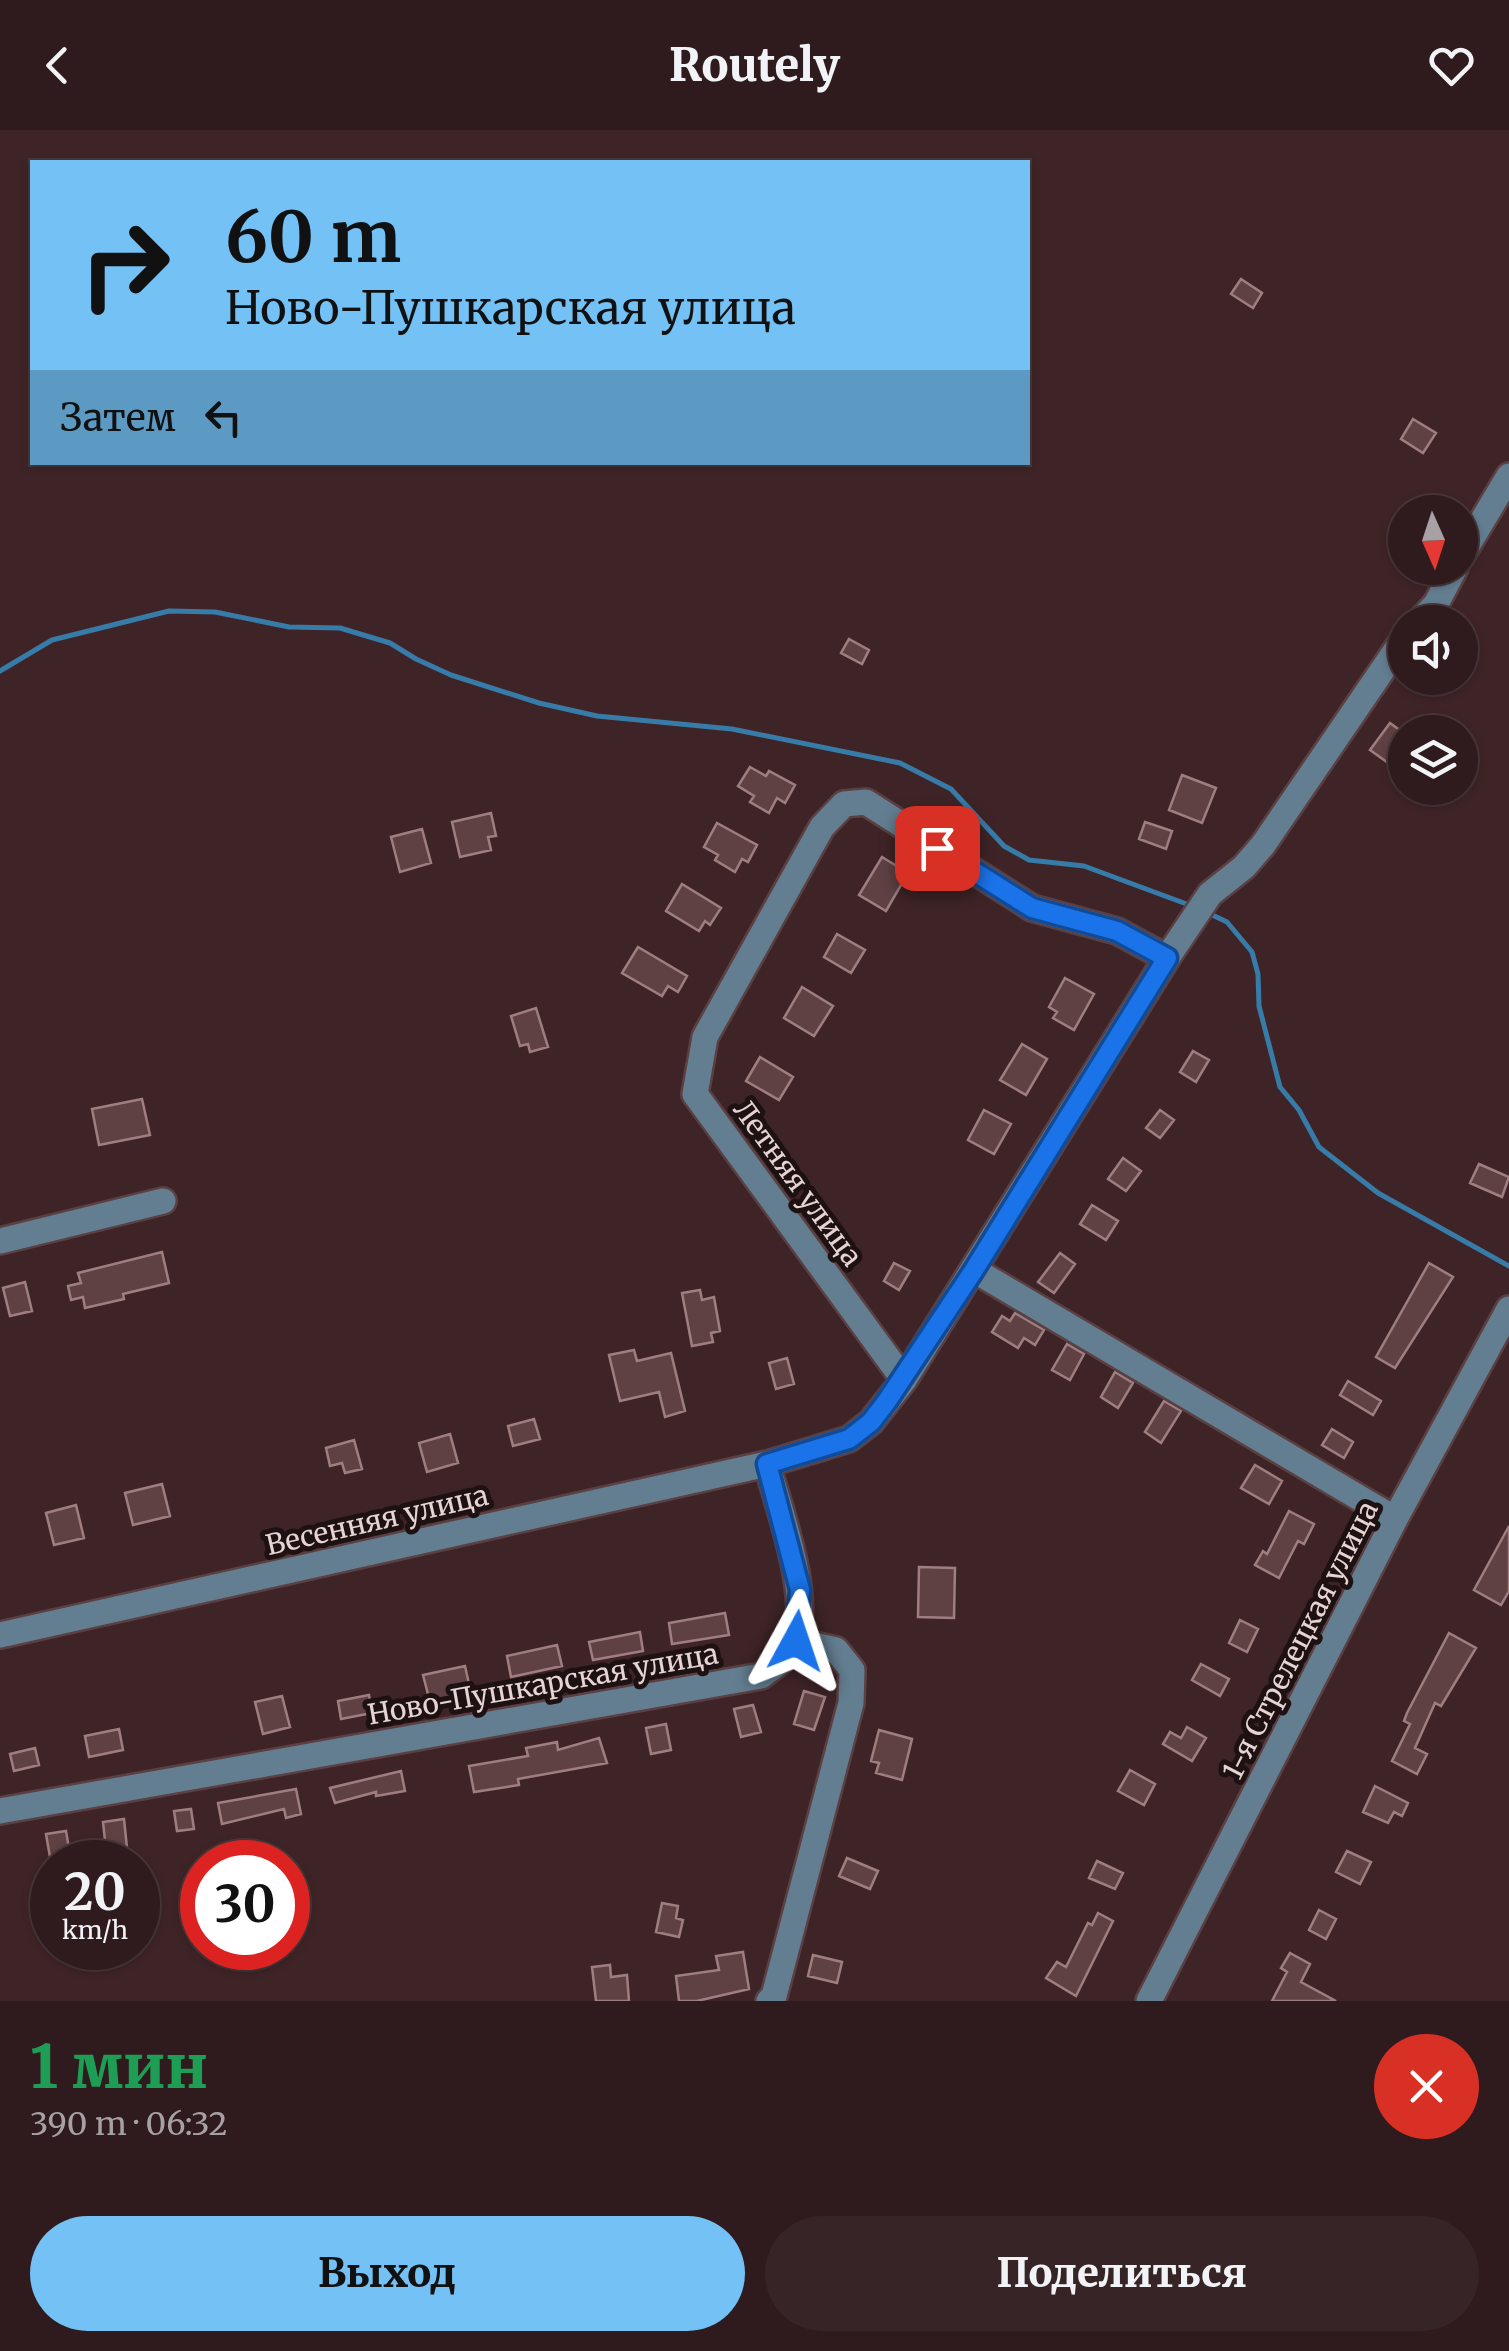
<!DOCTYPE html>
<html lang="ru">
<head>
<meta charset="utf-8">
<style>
  :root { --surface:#2f1b1d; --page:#372426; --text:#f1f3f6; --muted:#a7a1a4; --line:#4a393b; --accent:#73c1f5 }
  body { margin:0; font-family:Merriweather,serif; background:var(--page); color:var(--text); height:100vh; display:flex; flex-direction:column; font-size:38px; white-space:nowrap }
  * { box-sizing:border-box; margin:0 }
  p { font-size:32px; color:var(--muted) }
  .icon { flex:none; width:55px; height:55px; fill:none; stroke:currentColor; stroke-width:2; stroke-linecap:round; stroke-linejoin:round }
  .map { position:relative; height:1871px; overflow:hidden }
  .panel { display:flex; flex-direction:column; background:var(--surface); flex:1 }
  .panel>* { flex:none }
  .guide { position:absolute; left:30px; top:30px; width:1000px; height:305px; border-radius:0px; box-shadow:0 2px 8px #0004,0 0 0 2px var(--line); background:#73c1f5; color:#111; overflow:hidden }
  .needle { width:65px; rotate:177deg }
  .tools { position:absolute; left:1388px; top:365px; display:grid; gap:20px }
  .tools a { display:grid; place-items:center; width:90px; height:90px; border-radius:50%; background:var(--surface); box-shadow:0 2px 8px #0004,0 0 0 2px var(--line); font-size:50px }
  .speed { position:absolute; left:30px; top:1710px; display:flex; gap:20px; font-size:50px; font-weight:700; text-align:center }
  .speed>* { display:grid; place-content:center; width:130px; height:130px; border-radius:50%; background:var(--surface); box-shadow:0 2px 8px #0004,0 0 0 2px var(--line); line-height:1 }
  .speed small { font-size:25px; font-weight:400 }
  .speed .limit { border:15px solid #d22; background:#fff; color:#111 }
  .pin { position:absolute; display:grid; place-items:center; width:85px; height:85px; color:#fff; margin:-42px; border-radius:20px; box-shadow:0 5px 15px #0006 }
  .me { position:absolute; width:110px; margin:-55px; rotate:5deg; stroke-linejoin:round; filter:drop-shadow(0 0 8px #0008) }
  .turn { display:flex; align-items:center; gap:35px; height:210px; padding:0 30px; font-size:45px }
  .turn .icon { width:130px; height:130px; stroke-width:2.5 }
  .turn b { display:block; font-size:70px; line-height:85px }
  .then { display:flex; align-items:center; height:95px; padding:0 30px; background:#0003; gap:20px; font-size:38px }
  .round { display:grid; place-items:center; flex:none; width:105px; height:105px; border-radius:52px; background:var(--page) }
  .summary { display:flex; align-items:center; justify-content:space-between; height:170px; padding:0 30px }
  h1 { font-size:60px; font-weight:800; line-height:75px; color:#1e9e55 }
  .action { display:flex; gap:20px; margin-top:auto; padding:20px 30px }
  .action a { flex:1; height:115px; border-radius:60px; background:var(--accent); color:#111; font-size:40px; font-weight:800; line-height:115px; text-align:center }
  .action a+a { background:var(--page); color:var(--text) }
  header { display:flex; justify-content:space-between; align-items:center; height:130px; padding:0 30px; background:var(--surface); font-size:45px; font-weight:800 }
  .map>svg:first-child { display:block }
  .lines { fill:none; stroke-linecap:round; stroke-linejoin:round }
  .stream { stroke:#377ca8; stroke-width:5 }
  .building { fill:#5f4144; stroke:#9f7e80; stroke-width:2.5 }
  .minor-casing { stroke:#5a4043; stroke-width:30 }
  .minor { stroke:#637e91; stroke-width:25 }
  .route-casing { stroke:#114b97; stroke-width:25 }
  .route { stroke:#1a73e8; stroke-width:18 }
  .labels { text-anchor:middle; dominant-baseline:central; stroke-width:10; stroke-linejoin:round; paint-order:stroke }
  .street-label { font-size:28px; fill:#e6d4d5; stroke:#1e1112 }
</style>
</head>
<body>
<header><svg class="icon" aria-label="back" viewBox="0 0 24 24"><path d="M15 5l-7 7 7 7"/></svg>Routely<svg class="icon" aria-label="heart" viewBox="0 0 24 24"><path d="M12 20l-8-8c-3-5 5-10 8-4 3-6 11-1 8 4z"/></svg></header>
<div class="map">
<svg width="1509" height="1871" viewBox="0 0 1509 1871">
  <rect width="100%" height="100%" fill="#3f2427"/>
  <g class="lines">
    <path class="stream" d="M 0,541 L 52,510 L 169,481 L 215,482 L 289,497 L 340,498 L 390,513 L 416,529 L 451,545 L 539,573 L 597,586 L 732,599 L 900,633 L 951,659 L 1004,716 L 1029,730 L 1084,736 L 1192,776
      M 1206,782 L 1227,792 L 1252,822 L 1258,844 L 1259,876 L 1280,957 L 1299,980 L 1319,1017 L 1378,1063 L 1509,1136"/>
  </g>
  <path class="building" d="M 1241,149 L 1262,163 L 1253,178 L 1231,164 Z
    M 1413,289 L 1436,303 L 1423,323 L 1401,309 Z
    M 849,509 L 869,520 L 862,534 L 841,523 Z
    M 1390,593 L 1405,604 L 1405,645 L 1370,620 Z
    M 750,637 L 766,646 L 769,641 L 795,655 L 785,673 L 777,668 L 769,683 L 750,672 L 754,666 L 738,656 Z
    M 1182,645 L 1216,658 L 1202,693 L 1169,680 Z
    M 491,683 L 496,706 L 488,707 L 491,720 L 460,727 L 452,692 Z
    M 1145,692 L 1172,701 L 1166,719 L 1139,709 Z
    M 717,693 L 757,715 L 748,732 L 742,729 L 735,742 L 715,730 L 718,725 L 704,717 Z
    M 422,699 L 431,733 L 400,742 L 391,707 Z
    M 882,727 L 908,743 L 886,781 L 859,765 Z
    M 682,754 L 721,778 L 710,795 L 705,791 L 699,801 L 666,781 Z
    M 837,804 L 865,820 L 851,843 L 824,827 Z
    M 638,817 L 687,846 L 678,862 L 668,856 L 662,866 L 622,843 Z
    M 1065,848 L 1094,864 L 1074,900 L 1053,888 L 1057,882 L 1049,877 Z
    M 802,857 L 833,876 L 814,906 L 784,888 Z
    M 536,878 L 548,917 L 530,922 L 528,914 L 520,916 L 511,886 Z
    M 1022,914 L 1047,929 L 1026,965 L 1000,950 Z
    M 1193,921 L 1209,930 L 1196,952 L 1180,942 Z
    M 760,927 L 793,947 L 779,970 L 746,951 Z
    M 142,969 L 150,1005 L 99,1015 L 92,979 Z
    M 984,980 L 1011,994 L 994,1024 L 968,1010 Z
    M 1160,980 L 1174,990 L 1160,1008 L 1146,998 Z
    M 1123,1028 L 1141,1041 L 1126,1061 L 1108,1049 Z
    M 1479,1034 L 1509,1047 L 1502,1067 L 1470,1053 Z
    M 1092,1075 L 1118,1091 L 1106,1110 L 1080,1094 Z
    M 162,1122 L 169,1153 L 123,1164 L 124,1169 L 85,1178 L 83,1167 L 71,1170 L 68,1156 L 81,1153 L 78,1143 Z
    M 1060,1123 L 1075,1134 L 1054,1163 L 1038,1152 Z
    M 894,1133 L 910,1141 L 899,1160 L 884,1151 Z
    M 1429,1133 L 1453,1147 L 1395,1238 L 1376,1227 Z
    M 25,1152 L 32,1181 L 10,1186 L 3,1158 Z
    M 700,1160 L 702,1170 L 714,1167 L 720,1201 L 711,1203 L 713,1212 L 692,1216 L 682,1163 Z
    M 1015,1183 L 1044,1200 L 1035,1215 L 1024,1208 L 1018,1218 L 992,1202 L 1002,1186 L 1010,1191 Z
    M 1067,1214 L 1084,1224 L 1070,1250 L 1052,1240 Z
    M 634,1220 L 637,1231 L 671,1223 L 685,1281 L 665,1287 L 659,1262 L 620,1271 L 609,1225 Z
    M 787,1228 L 794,1254 L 776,1259 L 769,1233 Z
    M 1115,1242 L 1133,1253 L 1118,1278 L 1101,1267 Z
    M 1348,1251 L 1381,1271 L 1373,1285 L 1340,1265 Z
    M 1164,1271 L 1181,1281 L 1161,1313 L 1145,1302 Z
    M 534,1289 L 540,1309 L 513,1316 L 508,1296 Z
    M 1332,1299 L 1353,1312 L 1344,1328 L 1322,1315 Z
    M 450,1304 L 458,1333 L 427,1342 L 419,1313 Z
    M 354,1310 L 362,1339 L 345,1343 L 342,1333 L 330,1336 L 326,1318 Z
    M 1255,1335 L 1282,1351 L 1269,1374 L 1241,1358 Z
    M 162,1354 L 170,1386 L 133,1395 L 125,1363 Z
    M 76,1375 L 84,1408 L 54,1415 L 46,1383 Z
    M 1289,1381 L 1314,1394 L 1304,1414 L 1298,1411 L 1279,1448 L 1255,1435 L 1263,1421 L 1267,1424 Z
    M 1509,1396 L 1509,1461 L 1501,1475 L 1474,1460 Z
    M 919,1437 L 955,1438 L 954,1488 L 918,1487 Z
    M 725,1483 L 729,1505 L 672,1514 L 669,1493 Z
    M 1240,1490 L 1258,1499 L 1247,1522 L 1229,1513 Z
    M 640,1502 L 643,1521 L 593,1530 L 589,1512 Z
    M 1449,1503 L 1476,1518 L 1441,1576 L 1435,1573 L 1415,1618 L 1427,1624 L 1417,1644 L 1392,1631 L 1410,1594 L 1404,1591 L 1407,1583 Z
    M 557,1515 L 562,1536 L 511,1547 L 507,1526 Z
    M 1201,1534 L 1229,1549 L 1220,1566 L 1192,1550 Z
    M 465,1536 L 471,1563 L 430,1572 L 423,1545 Z
    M 804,1561 L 825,1567 L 814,1600 L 794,1594 Z
    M 369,1565 L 372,1583 L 341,1589 L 338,1571 Z
    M 282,1566 L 290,1597 L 263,1604 L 255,1572 Z
    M 753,1575 L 761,1602 L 741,1607 L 734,1579 Z
    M 666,1594 L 671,1620 L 651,1624 L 646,1598 Z
    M 1187,1597 L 1206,1608 L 1192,1631 L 1163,1614 L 1170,1602 L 1181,1608 Z
    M 119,1599 L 123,1620 L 89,1627 L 85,1606 Z
    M 879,1600 L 912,1609 L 902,1650 L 876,1643 L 879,1633 L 871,1631 Z
    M 599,1608 L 607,1633 L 518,1649 L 519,1655 L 474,1662 L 469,1636 L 528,1626 L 526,1618 L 557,1612 L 558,1620 Z
    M 35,1618 L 39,1635 L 14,1641 L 10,1624 Z
    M 1130,1640 L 1155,1654 L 1144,1675 L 1118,1661 Z
    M 401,1641 L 405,1661 L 376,1666 L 376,1662 L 335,1673 L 330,1658 Z
    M 1375,1656 L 1408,1673 L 1402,1686 L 1394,1682 L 1388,1693 L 1363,1682 Z
    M 296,1659 L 301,1684 L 286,1688 L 284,1679 L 222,1694 L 218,1673 Z
    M 191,1679 L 194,1699 L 177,1701 L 174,1681 Z
    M 124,1689 L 127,1718 L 106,1720 L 103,1692 Z
    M 66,1701 L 70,1724 L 50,1727 L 46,1704 Z
    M 1347,1721 L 1371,1732 L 1360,1754 L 1336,1742 Z
    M 847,1728 L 878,1741 L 870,1759 L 839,1746 Z
    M 1097,1731 L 1123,1743 L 1115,1759 L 1089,1748 Z
    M 662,1773 L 678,1776 L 676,1788 L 683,1790 L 679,1807 L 656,1802 Z
    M 1319,1780 L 1336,1789 L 1326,1809 L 1309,1800 Z
    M 1098,1783 L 1113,1791 L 1076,1866 L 1046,1848 L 1057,1832 L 1066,1837 L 1088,1793 L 1092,1795 Z
    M 743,1822 L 749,1859 L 697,1871 L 679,1871 L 676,1846 L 719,1840 L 716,1826 Z
    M 1290,1823 L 1310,1834 L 1301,1852 L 1336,1871 L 1272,1871 L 1287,1842 L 1281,1838 Z
    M 813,1825 L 842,1832 L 837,1853 L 808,1846 Z
    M 610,1835 L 611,1847 L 627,1845 L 629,1871 L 596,1871 L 592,1837 Z"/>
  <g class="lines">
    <defs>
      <path id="minor" d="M 1460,428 L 1509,346
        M 1419,492 L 1436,474 L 1455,438
        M 0,1111 L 163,1071
        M 974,1140 L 1395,1389
        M 904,1250 L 695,964 L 705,907 L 822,697 L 844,674 L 866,672 L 1032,778 L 1117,801 L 1167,828
        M 0,1505 L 767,1334 L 849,1309 L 871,1292 L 904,1250 L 1167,828 L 1210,764 L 1244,737 L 1263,715 L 1405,507
        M 0,1681 L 761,1546 C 773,1537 788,1528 794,1513 C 813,1469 779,1379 767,1334
        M 769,1871 L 774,1866 L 851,1573 L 852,1540 L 836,1520 L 796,1511
        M 1149,1871 L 1395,1389 L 1509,1179"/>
    </defs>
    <use href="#minor" class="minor-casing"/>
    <use href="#minor" class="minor"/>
  </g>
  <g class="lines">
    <defs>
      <path id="route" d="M 796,1511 L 800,1460 L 767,1334 L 849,1309 L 871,1292 L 887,1271 L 974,1140 L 1167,828 L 1117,801 L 1032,778 L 937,718"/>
    </defs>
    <use href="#route" class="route-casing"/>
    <use href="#route" class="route"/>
  </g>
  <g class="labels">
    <g class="street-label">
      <text transform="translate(798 1053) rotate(54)">Летняя улица</text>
      <text transform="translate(377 1390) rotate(-13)">Весенняя улица</text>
      <text transform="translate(1300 1510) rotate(-63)">1-я Стрелецкая улица</text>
      <text transform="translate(543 1554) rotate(-10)">Ново-Пушкарская улица</text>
    </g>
  </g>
</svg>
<div class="tools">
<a><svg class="needle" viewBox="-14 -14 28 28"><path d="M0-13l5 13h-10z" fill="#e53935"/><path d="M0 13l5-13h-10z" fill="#a7a1a4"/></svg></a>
<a><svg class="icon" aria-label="sound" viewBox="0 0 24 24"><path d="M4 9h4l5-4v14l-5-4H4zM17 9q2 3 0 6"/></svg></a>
<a><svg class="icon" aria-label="layers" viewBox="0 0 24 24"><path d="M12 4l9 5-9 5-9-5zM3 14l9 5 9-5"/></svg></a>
</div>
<div class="speed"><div>20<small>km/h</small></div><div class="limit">30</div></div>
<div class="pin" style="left:937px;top:718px;background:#d93025"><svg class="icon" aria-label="arrive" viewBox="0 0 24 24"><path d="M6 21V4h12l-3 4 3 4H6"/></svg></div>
<svg class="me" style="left:796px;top:1511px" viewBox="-20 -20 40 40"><path d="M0-17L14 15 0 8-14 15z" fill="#1a73e8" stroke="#fff" stroke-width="4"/></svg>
<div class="guide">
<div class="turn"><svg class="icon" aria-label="right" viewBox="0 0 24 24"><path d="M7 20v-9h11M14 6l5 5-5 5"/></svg><div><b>60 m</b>Ново-Пушкарская улица</div></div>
<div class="then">Затем<svg class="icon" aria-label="left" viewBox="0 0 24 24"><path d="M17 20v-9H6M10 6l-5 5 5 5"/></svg></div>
</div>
</div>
<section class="panel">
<div class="summary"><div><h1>1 мин</h1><p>390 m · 06:32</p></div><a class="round" style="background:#d93025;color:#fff"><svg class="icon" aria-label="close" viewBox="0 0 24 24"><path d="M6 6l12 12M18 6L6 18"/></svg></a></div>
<div class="action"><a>Выход</a><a>Поделиться</a></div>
</section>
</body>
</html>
